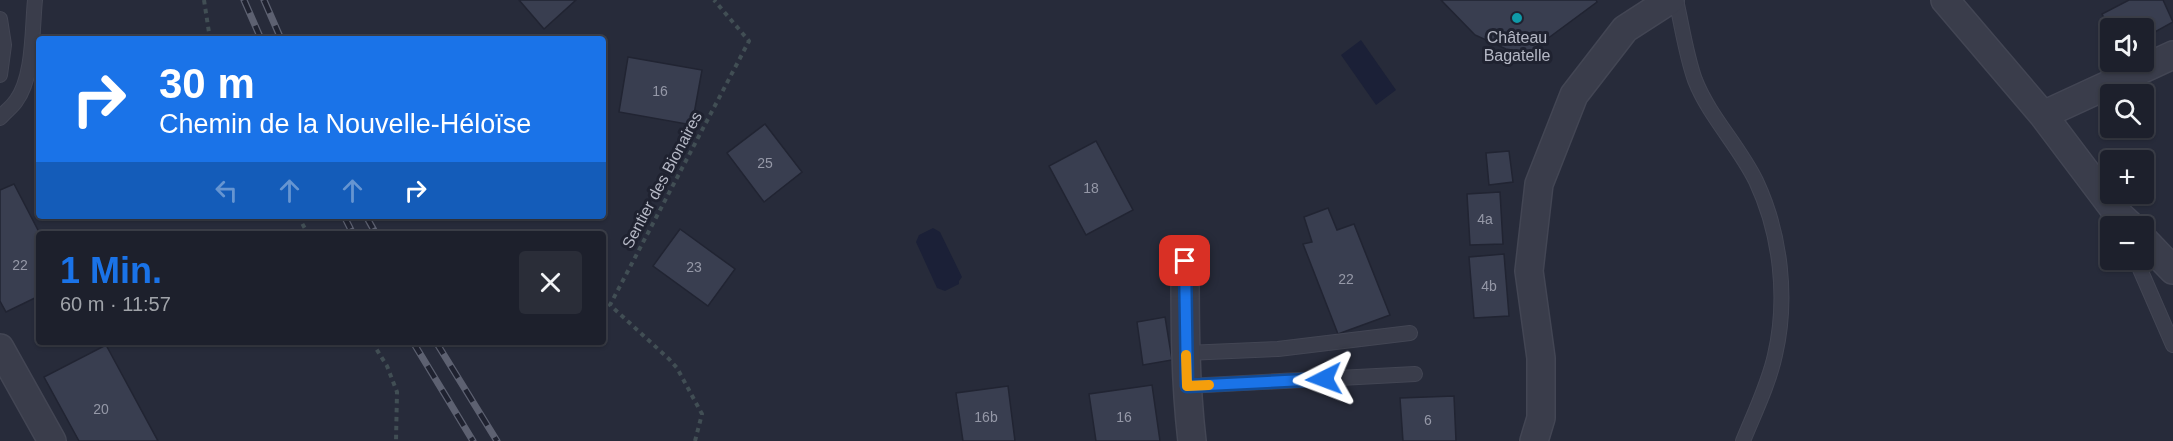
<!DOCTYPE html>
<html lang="de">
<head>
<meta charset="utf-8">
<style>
  :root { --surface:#1d202c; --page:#2a2d38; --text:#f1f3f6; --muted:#a0a3a9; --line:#3b3e48; --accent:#1a73e8 }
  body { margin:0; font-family:Arial,sans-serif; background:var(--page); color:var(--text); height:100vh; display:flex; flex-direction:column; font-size:22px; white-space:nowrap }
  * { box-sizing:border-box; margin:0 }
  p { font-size:20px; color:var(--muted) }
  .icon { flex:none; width:33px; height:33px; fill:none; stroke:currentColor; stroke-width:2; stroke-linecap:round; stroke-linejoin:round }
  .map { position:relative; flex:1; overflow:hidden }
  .panel { position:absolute; left:36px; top:231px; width:570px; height:114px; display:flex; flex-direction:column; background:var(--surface); border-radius:6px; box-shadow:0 2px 4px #0004,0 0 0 2px var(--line) }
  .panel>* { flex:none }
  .banner { position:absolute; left:36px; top:36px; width:570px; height:183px; border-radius:6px; box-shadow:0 2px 4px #0004,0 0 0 2px var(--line); background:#1a73e8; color:#fff; overflow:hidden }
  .tools { position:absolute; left:2100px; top:18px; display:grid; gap:12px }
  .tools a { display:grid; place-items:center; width:54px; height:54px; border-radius:6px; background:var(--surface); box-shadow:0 2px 4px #0004,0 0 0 2px var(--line); font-size:30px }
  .pin { position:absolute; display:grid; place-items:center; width:51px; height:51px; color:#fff; margin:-26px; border-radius:12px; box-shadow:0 3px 9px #0006 }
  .me { position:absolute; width:66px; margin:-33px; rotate:267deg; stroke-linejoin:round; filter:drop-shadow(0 0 4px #0008) }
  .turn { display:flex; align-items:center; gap:21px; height:126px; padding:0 24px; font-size:27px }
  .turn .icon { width:78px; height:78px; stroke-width:2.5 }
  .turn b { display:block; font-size:42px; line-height:51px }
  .lanes { display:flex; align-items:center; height:57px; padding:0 24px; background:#0003; justify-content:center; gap:30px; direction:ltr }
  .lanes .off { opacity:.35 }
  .round { display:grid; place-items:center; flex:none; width:63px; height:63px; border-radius:6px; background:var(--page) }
  .headline { display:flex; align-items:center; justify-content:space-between; height:102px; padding:0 24px }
  h1 { font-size:36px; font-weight:600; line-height:45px; color:var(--accent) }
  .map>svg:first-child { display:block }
  .water { fill:#1b2037 }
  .building { fill:#393e50; stroke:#212432; stroke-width:1.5 }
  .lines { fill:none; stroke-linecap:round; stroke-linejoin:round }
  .lane-casing { stroke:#434654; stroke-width:16 }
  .street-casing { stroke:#434654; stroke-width:30 }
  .path { stroke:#414e54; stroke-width:4; stroke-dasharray:4.5 4.5; stroke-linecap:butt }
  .lane { stroke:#3a3d4b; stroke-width:14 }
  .street { stroke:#3a3d4b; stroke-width:27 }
  .rail-casing { stroke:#5d6171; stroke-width:7 }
  .rail { stroke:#1f2230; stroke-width:4.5; stroke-dasharray:14; stroke-linecap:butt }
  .route-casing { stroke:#114b97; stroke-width:15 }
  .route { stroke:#1a73e8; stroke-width:10 }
  .slow { stroke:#f59e0b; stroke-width:10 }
  .culture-dot { fill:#0f9aa8; stroke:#1f2230; stroke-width:2 }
  .labels { text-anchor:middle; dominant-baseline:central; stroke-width:6; stroke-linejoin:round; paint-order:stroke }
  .number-label { font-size:14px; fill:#9598a7 }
  .poi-label { font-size:16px; fill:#b6b9c6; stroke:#1f2230 }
  .street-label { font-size:16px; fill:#b6b9c6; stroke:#1f2230 }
</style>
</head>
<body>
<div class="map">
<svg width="2173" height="441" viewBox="0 0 2173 441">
  <rect width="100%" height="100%" fill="#272b3a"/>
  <path class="water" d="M 1361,40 L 1396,90 L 1376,105 L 1341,55 Z
    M 933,228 L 940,232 L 962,277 L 959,281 L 959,284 L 945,291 L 937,288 L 916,242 L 919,235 Z"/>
  <path class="building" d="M 519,0 L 576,0 L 544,29 Z
    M 1441,0 L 1596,0 L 1597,2 L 1528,53 L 1506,49 L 1475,35 Z
    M 2129,0 L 2163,0 L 2173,22 L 2144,38 L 2144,28 L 2110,29 L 2102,14 Z
    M 628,57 L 702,70 L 692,125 L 619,112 Z
    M 765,124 L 802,172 L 764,202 L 727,153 Z
    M 1096,141 L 1133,210 L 1086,235 L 1049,166 Z
    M 1509,151 L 1513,182 L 1489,185 L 1486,153 Z
    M 14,184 L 40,234 L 39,296 L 6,312 L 0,301 L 0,190 Z
    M 1500,192 L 1503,244 L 1470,245 L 1467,194 Z
    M 1328,208 L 1337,230 L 1354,224 L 1390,315 L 1338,334 L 1303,244 L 1312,242 L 1304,217 Z
    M 680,229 L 735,269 L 708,306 L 653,266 Z
    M 1504,254 L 1509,316 L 1474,318 L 1469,257 Z
    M 1165,317 L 1172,360 L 1143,365 L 1137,322 Z
    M 106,345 L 158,441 L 79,441 L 44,377 Z
    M 1152,385 L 1160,441 L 1096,441 L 1089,394 Z
    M 1008,386 L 1015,441 L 963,441 L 956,393 Z
    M 1454,396 L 1456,441 L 1403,441 L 1400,398 Z"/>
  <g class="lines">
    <defs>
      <path id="lane" d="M 1676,0 C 1682,26 1686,55 1695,80 C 1709,116 1739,146 1756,181 C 1781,234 1788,299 1775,355 C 1769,383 1754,414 1743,441
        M 0,19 L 4,45 L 0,75
        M 0,118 C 5,112 12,107 16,101 C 34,77 32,29 35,0
        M 2136,260 L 2173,345
        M 1186,353 L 1278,349 L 1410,333
        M 1187,386 L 1415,374"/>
      <path id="street" d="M 1945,0 L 2043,115 L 2117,213 L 2131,226
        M 2043,115 L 2173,55
        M 2144,240 L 2173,270
        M 1185,261 C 1185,321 1185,381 1192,441
        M 0,348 L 52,441
        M 1534,441 L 1541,418 L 1541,358 L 1529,271 L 1539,184 L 1574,95 L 1625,29 L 1670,0"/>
    </defs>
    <use href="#lane" class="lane-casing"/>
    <use href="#street" class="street-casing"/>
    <path class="path" d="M 204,0 L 210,39
      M 298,216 L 308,234
      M 372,342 L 387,366 L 397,392 L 396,441
      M 695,441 L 702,414 L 677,368 L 669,359 L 610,305 L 749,41 L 714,0"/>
    <use href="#lane" class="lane"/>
    <use href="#street" class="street"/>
    <defs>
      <path id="rail" d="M 244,0 L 261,39
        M 264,0 L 281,39
        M 344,216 L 353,234
        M 366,216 L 376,234
        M 413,342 L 473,441
        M 436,342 L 497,441"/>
    </defs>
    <use href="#rail" class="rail-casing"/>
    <use href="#rail" class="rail"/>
  </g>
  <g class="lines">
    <defs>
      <path id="route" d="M 1185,261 L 1187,386 L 1324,379"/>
    </defs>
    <use href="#route" class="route-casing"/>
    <use href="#route" class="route"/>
    <path class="slow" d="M 1186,355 L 1187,386 L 1209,385"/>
  </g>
  <circle class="culture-dot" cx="1517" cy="18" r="6"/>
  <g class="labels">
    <g class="number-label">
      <text x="660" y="91">16</text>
      <text x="765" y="163">25</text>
      <text x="1091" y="188">18</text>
      <text x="1485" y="219">4a</text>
      <text x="20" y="265">22</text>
      <text x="694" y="267">23</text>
      <text x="1346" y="279">22</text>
      <text x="1489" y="286">4b</text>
      <text x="101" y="409">20</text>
      <text x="986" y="417">16b</text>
      <text x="1124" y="417">16</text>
      <text x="1428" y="420">6</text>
    </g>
    <g class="poi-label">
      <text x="1517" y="37">Château<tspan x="1517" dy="18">Bagatelle</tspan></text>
    </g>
    <g class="street-label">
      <text transform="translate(662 180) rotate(-62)">Sentier des Bionaires</text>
    </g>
  </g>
</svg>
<div class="tools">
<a><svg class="icon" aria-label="sound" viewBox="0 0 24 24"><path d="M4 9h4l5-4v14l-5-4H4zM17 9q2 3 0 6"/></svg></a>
<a><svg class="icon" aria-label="search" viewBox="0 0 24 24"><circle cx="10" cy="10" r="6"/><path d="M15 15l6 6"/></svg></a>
<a>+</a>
<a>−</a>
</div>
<div class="pin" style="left:1185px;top:261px;background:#d93025"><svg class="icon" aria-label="arrive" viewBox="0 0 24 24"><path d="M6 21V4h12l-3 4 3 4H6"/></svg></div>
<svg class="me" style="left:1324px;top:379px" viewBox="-20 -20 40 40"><path d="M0-17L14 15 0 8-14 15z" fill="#1a73e8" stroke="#fff" stroke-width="4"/></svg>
<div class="banner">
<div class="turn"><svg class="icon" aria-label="right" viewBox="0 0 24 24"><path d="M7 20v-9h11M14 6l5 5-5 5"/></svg><div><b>30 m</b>Chemin de la Nouvelle-Héloïse</div></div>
<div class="lanes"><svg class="icon off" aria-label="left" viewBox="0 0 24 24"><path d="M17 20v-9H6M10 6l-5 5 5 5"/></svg><svg class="icon off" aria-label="ahead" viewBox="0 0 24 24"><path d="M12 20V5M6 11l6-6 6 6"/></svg><svg class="icon off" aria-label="ahead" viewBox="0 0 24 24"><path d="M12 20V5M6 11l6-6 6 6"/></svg><svg class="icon" aria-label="right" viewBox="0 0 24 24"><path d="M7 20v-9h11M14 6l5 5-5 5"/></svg></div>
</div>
<section class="panel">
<div class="headline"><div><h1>1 Min.</h1><p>60 m · 11:57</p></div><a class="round"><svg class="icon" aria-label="close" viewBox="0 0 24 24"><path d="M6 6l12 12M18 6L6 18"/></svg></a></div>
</section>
</div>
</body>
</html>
